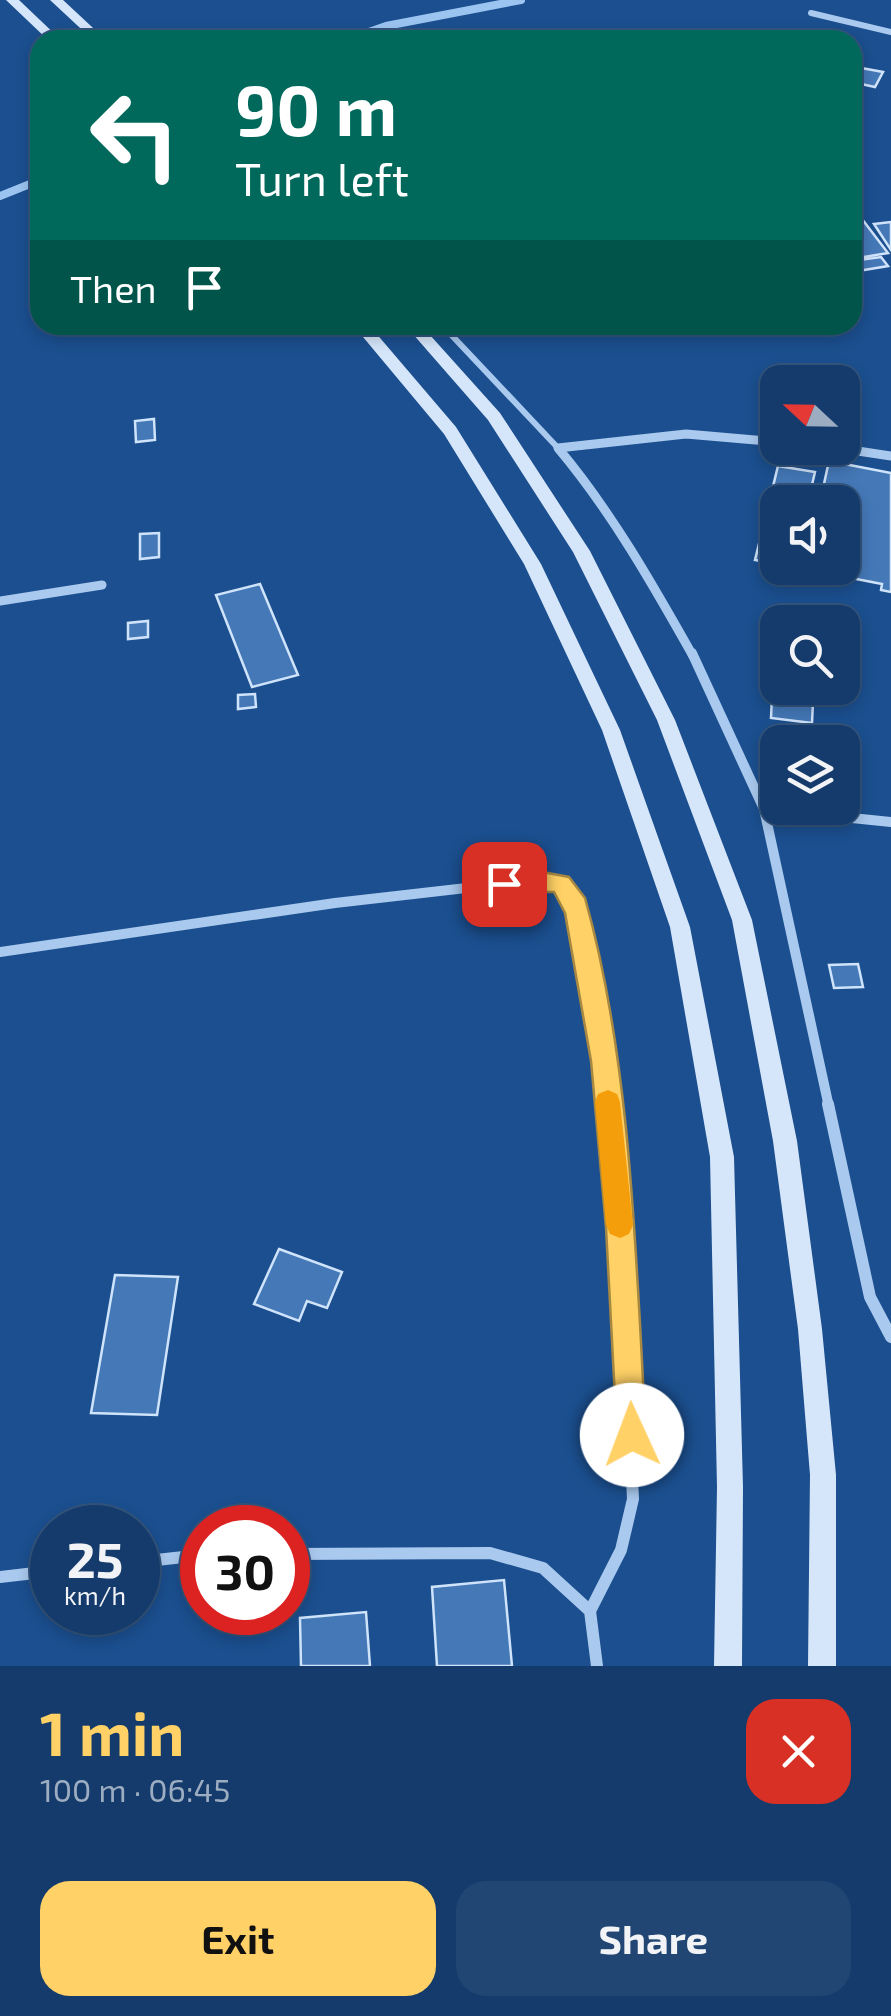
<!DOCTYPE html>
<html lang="en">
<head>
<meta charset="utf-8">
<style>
  :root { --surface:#143b6b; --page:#214673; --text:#f1f3f6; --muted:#9dadc1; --line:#33557e; --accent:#ffd166 }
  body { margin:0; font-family:"Exo 2",sans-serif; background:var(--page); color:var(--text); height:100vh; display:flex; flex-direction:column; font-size:38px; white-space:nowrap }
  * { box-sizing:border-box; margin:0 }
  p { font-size:32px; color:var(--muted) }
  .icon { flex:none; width:55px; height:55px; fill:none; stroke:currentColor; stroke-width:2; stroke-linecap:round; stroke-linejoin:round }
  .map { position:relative; height:1666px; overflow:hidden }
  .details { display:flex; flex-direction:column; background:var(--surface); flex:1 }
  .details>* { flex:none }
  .top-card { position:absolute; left:30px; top:30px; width:832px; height:305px; border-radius:30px; box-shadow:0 5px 15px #0003,0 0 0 2px var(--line); background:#00695c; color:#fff; overflow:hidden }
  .needle { width:65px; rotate:292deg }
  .fabs { position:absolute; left:760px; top:365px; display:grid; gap:20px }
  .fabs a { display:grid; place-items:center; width:100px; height:100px; border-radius:20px; background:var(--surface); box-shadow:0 5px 15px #0003,0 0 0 2px var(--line); font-size:50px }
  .speed { position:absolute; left:30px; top:1505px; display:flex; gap:20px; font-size:50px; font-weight:700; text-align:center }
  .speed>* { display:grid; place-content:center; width:130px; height:130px; border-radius:50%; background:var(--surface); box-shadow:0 5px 15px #0003,0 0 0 2px var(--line); line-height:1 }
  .speed small { font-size:25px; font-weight:400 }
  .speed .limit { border:15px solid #d22; background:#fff; color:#111 }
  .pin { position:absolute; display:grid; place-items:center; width:85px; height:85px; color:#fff; margin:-42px; border-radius:20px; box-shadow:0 5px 15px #0006 }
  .me { position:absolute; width:110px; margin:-55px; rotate:358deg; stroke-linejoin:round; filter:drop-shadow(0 0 8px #0008) }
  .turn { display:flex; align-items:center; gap:35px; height:210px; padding:0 40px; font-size:45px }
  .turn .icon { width:130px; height:130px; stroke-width:2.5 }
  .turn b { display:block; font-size:70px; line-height:85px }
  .then { display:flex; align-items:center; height:95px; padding:0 40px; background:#0003; gap:20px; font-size:38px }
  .round { display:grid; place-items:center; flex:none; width:105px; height:105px; border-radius:30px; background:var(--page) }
  .headline { display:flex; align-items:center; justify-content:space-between; height:170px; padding:0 40px }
  h1 { font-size:60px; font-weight:700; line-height:75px; color:var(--accent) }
  .button { display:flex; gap:20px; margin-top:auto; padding:20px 40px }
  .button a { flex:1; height:115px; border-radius:30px; background:var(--accent); color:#111; font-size:40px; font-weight:700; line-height:115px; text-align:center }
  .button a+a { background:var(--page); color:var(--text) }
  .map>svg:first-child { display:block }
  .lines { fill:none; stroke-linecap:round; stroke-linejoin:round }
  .stream { stroke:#9cc4f0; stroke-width:8 }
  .building { fill:#4478b7; stroke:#cfe3fa; stroke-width:2.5 }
  .lane { stroke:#a9c9ee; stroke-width:6 }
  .street-far3 { stroke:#a9c9ee; stroke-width:6 }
  .street-far2 { stroke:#a9c9ee; stroke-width:9 }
  .street-far1 { stroke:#a9c9ee; stroke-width:10 }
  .street { stroke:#a9c9ee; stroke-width:12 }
  .secondary { fill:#d6e6fa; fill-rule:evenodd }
  .route { fill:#ffd166; stroke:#a68842; stroke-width:2.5 }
  .slow { fill:#f59e0b }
</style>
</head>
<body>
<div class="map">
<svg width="891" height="1666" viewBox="0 0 891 1666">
  <rect width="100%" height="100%" fill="#1b4f8f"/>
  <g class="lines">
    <path class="stream" d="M 346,40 L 386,26 L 521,0
      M 0,196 L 40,180"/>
  </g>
  <path class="building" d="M 856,67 L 883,72 L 875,87 L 852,82 Z
    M 862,219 L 888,253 L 852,259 L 852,221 Z
    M 891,222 L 891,250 L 874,224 Z
    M 881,257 L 888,266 L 852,272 L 852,261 Z
    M 154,419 L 155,440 L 136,442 L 135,421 Z
    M 829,461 L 891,473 L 891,592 L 881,590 L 882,584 L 805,569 L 842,568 L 842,502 L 820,502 Z
    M 778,466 L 815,472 L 808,502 L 778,502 L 778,564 L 755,560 Z
    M 159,533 L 159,557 L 140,559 L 140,534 Z
    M 260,584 L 298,675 L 252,687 L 216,595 Z
    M 148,621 L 148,637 L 128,639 L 128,623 Z
    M 771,672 L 778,672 L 778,688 L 824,688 L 825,697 L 773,695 Z
    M 255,694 L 256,707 L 238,709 L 238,695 Z
    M 772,697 L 813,702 L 812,723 L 771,718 Z
    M 858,964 L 863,987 L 834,988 L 829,965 Z
    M 279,1249 L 342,1272 L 327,1308 L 307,1301 L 299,1321 L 254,1304 Z
    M 115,1275 L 178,1277 L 157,1415 L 91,1413 Z
    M 504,1580 L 512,1666 L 437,1666 L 432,1587 Z
    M 366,1612 L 370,1666 L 301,1666 L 300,1618 Z"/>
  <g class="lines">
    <path class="lane" d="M 442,325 L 558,448"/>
    <path class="street-far3" d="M 811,13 L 891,32"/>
    <path class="street-far2" d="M 558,448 C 611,511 653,585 693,656
      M 558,448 L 686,434 L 778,442
      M 838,448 L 891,456
      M 0,601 L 102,585"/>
    <path class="street-far1" d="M 692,653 L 764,809 L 829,1107
      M 764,809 L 891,822
      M 0,952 L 335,903 L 537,880 L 561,883 L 573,898 L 577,913 L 608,1107"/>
    <path class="street" d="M 828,1104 L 870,1297 L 891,1337
      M 288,1554 L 490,1553 L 543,1568 L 590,1611 L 597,1666
      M 138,1562 L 202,1555
      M 0,1577 L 52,1571
      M 590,1611 L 621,1550 L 633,1499 L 620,1227 L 607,1104"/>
    <path class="secondary" d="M 6,0 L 19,0 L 61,40 L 48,40 Z
      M 50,0 L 63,0 L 106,40 L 93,40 Z
      M 353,325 L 369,325 L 456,427 L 541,564 L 620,730 L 690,927 L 734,1157 L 743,1487 L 742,1666 L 714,1666 L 717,1487 L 710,1157 L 670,927 L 602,730 L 524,564 L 444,434 Z
      M 405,325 L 421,325 L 500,413 L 590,551 L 675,720 L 752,920 L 797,1141 L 822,1329 L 836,1475 L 836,1666 L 808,1666 L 810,1475 L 798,1329 L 773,1141 L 732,920 L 657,720 L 573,552 L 488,420 Z"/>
  </g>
  <path class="route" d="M 537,871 L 569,877 L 585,898 C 632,1064 636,1263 646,1435 L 642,1446 L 632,1450 L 621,1446 L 617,1435 L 606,1228 L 591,1061 L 565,913 L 554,892 L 495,891 L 492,884 L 495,877 Z"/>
  <path class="slow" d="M 608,1090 L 617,1094 L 620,1102 L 633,1225 L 629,1234 L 620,1238 L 610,1234 L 606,1225 L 595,1102 L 598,1094 Z"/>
</svg>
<div class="fabs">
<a><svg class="needle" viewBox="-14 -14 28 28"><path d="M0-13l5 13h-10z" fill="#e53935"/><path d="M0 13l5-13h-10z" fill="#9dadc1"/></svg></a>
<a><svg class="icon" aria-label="sound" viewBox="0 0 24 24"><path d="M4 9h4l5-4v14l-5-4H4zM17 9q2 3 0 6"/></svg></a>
<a><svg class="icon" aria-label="search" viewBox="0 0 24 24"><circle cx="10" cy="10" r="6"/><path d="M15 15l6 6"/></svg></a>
<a><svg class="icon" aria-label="layers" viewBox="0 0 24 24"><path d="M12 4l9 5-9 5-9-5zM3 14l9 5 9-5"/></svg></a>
</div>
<div class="speed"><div>25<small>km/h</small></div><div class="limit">30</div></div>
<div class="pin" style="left:504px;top:884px;background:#d93025"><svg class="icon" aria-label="arrive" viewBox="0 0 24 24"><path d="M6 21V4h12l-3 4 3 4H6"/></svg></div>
<svg class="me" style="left:632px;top:1435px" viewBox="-20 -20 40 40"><circle r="19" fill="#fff"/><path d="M0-13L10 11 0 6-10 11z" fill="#ffd166"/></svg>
<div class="top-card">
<div class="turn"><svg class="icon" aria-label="left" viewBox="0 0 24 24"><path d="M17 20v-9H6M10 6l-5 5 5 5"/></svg><div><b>90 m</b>Turn left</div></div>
<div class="then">Then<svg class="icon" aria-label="arrive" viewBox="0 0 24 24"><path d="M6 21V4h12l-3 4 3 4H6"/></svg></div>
</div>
</div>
<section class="details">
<div class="headline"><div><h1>1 min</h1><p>100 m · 06:45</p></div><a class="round" style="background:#d93025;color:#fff"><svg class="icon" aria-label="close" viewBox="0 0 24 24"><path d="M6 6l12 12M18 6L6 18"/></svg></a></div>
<div class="button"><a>Exit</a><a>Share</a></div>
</section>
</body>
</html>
